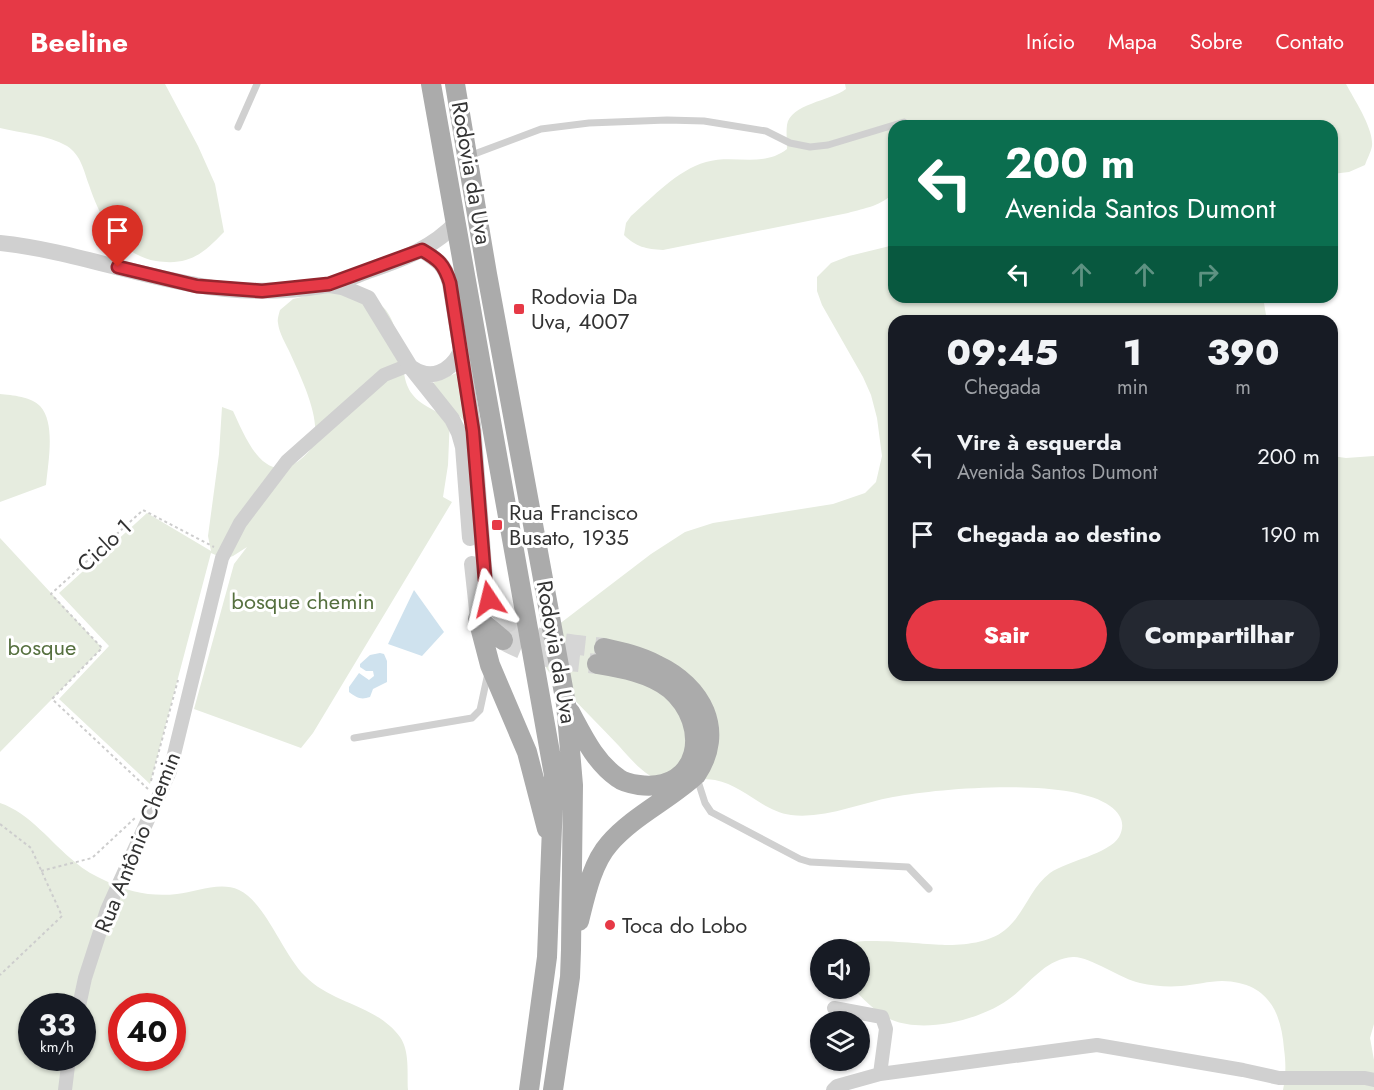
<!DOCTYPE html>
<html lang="pt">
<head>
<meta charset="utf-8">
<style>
  :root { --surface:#171b24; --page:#242831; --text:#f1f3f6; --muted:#9ea1a6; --accent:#e63946 }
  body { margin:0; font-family:Jost,sans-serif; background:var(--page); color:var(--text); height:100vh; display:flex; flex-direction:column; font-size:22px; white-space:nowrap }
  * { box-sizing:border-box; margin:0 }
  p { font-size:20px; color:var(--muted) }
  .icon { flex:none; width:33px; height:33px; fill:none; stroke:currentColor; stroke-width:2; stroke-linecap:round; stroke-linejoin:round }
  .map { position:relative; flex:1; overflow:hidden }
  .panel { position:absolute; left:888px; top:231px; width:450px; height:366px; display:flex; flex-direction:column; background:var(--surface); border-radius:18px; box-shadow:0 2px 4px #0004 }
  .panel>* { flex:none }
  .hud { position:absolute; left:888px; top:36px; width:450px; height:183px; border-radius:18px; box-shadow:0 2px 4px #0004; background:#0b6e4f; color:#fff; overflow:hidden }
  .controls { position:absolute; left:810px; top:855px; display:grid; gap:12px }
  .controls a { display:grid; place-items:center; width:60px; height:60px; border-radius:50%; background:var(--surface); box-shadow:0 2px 4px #0004; font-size:30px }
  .speed { position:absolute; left:18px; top:909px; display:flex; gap:12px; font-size:30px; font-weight:700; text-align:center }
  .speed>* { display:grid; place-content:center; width:78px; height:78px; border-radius:50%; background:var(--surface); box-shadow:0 2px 4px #0004; line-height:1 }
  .speed small { font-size:15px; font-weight:400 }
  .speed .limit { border:9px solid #d22; background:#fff; color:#111 }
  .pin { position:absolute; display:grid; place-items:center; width:51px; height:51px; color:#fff; margin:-62px -26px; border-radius:50% 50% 50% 0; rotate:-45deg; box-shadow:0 0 6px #0007 }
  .pin .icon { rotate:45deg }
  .me { position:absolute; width:66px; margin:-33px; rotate:350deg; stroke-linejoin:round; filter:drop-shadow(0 0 4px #0008) }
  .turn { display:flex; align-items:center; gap:21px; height:126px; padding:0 18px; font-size:27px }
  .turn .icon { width:78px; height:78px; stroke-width:2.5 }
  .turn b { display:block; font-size:42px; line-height:51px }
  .lanes { display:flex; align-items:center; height:57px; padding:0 18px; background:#0003; justify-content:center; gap:30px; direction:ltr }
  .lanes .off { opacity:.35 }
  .eta { display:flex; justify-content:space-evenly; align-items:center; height:102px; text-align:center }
  .eta b { font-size:36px; font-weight:800; line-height:42px }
  .action { display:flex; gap:12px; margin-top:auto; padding:12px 18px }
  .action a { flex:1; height:69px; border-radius:36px; background:var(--accent); color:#fff; font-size:24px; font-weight:800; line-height:69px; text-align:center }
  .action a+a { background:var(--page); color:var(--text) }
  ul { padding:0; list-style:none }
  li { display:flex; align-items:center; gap:18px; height:78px; padding:0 18px }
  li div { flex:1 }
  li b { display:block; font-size:22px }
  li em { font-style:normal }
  header { display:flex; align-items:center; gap:36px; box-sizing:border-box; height:84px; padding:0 30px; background:var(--accent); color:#fff }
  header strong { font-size:28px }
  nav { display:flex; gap:33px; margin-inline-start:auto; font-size:21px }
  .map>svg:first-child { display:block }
  .green { fill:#e6ecdf; fill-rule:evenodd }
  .water { fill:#cfe2ee }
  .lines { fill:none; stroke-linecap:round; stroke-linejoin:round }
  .primary-tunnel { stroke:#d6d6d6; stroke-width:20; stroke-dasharray:20 10; stroke-linecap:butt }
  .path { stroke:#cdcdcd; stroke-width:2; stroke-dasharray:3 3; stroke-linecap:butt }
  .service { stroke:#d0d0d0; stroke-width:7 }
  .minor { stroke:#d0d0d0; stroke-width:14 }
  .tertiary { stroke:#d0d0d0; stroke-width:16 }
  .primary { stroke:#ababab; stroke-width:20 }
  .route-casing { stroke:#96252e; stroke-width:15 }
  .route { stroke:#e63946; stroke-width:10 }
  .poi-dot { fill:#e63946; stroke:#fff; stroke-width:2 }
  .labels { text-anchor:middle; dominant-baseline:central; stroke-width:6; stroke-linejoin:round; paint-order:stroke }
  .street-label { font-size:22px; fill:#333; stroke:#fff }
  .poi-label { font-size:22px; fill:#333; stroke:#fff; text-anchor:start }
  .park-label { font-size:22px; fill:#56703f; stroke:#fff }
</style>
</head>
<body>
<header>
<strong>Beeline</strong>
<nav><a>Início</a><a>Mapa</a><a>Sobre</a><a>Contato</a></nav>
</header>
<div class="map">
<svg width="1374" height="1006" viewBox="0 0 1374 1006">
  <rect width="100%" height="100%" fill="#fff"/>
  <path class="green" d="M 0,0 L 165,0 L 198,62 L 215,100 L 224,148 C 203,170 189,182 156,177 C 119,171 100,134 89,101 C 84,87 81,71 67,62 C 48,51 21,49 0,44 Z
    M 845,0 L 1346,0 C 1354,15 1374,45 1372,62 C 1371,68 1367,75 1365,81 L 1349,88 L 1332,90 L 1332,42 L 894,42 L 894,108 C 882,122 865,124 848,129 L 663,166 C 646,165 636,163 624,151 L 626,139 L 631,132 C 654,112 676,87 706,78 C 733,70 763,84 787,65 C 787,57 786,48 787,41 C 790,20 830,17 846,5 Z
    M 894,161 L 894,213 L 1263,213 L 1267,237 L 894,237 L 894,591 L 1332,591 L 1332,372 L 1346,374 L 1374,372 L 1374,940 L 1370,954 L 1374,976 L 1374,1006 L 1283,1006 C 1286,992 1286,979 1284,965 C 1281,925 1266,898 1222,897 C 1209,897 1195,901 1181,902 C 1168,903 1153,902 1140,899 C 1121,895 1089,872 1073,873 C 1046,875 1032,897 1013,912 C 985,935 926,950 892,936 C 876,929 865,916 853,905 L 860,904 L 860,866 L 832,865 C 846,850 922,861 945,861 C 964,861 989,859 1005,846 C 1024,831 1030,804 1050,789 C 1067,777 1109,770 1119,753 C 1126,740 1121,730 1110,722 C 1070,693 941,704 893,713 C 860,719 825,735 791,731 C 762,727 743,701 715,696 C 692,692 676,707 649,691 C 638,684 628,672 619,662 C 601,643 582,624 564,605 C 541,581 530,568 558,541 L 651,470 L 685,448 L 713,439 L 833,420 L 865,409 L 876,398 L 882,372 L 877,334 L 871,311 L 863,293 L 822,221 L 817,207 L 817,193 L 831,179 L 849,172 Z
    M 331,206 C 341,210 378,218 384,224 C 389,229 393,238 395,245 C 411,293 391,311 450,333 L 448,381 L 443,413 L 452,418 L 313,649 L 301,664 L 194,625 L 234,480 L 247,463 L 233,472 L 225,475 L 211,469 L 150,700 L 59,615 L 109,562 L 59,509 L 147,429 L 211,467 L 208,452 L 219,370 L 222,323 L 233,327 C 245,352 264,405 301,375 C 308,369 315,362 315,352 C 318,328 300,291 290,269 C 286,260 279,249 278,239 C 277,235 279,230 280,226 L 293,215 Z
    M 459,288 L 464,337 L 430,300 Z
    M 0,310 C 12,311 32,313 40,322 C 56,339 48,379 46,401 L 0,418 Z
    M 0,454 L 102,564 L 0,668 Z
    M 0,719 C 30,729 51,759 75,778 C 84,786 95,792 106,797 C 128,808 152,813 177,810 C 196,808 220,797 239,806 C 266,819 282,869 305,892 C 332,920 377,921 400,953 C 410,967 407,990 408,1006 L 0,1006 ZM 32,922 L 82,922 L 82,974 L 32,974 ZM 122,922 L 172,922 L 172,974 L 122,974 Z"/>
  <path class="water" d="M 414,506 L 444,548 L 422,572 L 388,560 Z
    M 380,569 L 384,570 L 387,577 L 387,598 L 373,605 L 370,613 C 361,616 357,614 349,608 L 349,603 L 359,589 L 369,596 L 374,592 L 373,587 L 366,587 L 360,583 L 360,580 L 370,571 Z"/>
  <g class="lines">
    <path class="primary-tunnel" d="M 509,540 C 537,559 571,560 604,564
      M 503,556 C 536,574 561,576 597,580"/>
    <path class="path" d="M 151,697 L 178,596
      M 148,705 L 52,615 L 102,564 L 51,510 L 143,426 L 214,463
      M 0,740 L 31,764 L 62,832 L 0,891
      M 41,787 L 92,774 L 135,734"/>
    <path class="service" d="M 238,43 L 257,0
      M 469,72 L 541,45 L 589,39 L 667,36 L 704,37 L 766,47 L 790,59 L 810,63 L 828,61 L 904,38
      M 354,654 L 472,634 L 480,626 L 488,589
      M 697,694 L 705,719 L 711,728 L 800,775 L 810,778 L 908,783 L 929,805"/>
    <path class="minor" d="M 79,922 L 85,894 L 107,826 L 170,687 L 222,474 L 240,439 L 287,377 L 384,291 L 409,281
      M 834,924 L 882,933 L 886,945 L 880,990
      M 65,1006 L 69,974
      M 833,1006 L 837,1002 L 880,990 L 1097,961 L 1243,986 L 1279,994 L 1365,994 L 1374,996"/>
    <path class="tertiary" d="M 0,159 C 67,166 130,190 196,201 C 238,209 286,208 328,201 C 342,198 357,191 371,186 C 403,175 433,164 457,138
      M 422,166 C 439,177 444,180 450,199 L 473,341 L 485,495 C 489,515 495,526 509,540
      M 330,201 L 342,203 L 368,214 L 409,281 L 452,335 L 459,349 L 463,363 L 470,454
      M 412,284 C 431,297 450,288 460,269
      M 472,480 L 478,535"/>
    <path class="primary" d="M 431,0 L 554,691 L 547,873 L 529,1006
      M 455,0 L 487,190 L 566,620 L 573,701 L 571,866 L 570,893 L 553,1006
      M 478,535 L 490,581 L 527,668 L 547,745
      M 478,535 L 503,556
      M 570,628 C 583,652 595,678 618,694 C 623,698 632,700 639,701 C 701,709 712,641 670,605 C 650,589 621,584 597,580
      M 579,837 C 585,813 592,779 609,760 C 633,732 669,716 696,691 C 726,647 702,602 657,581 C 640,572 622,568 604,564"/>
  </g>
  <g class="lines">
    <defs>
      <path id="route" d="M 118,183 L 197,202 L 262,207 L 329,200 L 422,166 C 439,176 444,180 450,199 L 473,347 L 485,495 L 489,515"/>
    </defs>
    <use href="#route" class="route-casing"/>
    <use href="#route" class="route"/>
  </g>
  <g class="poi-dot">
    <rect x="513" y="219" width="12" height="12" rx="3"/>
    <rect x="491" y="435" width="12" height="12" rx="3"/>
    <circle cx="610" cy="841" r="6"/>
  </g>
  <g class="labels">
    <g class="street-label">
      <text transform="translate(472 89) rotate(80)">Rodovia da Uva</text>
      <text transform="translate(104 461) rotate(-43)">Ciclo 1</text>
      <text transform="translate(557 568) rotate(80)">Rodovia da Uva</text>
      <text transform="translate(137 758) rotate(-68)">Rua Antônio Chemin</text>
    </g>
    <g class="poi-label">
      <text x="531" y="212">Rodovia Da<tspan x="531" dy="25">Uva, 4007</tspan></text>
      <text x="509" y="428">Rua Francisco<tspan x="509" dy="25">Busato, 1935</tspan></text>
      <text x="622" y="841">Toca do Lobo</text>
    </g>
    <g class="park-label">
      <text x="303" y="517">bosque chemin</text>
      <text x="42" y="563">bosque</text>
    </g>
  </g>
</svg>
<div class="controls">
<a><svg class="icon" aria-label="sound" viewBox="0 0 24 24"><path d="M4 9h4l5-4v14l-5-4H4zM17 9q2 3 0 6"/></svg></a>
<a><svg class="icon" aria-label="layers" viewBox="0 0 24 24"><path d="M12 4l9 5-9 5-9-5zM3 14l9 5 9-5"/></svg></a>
</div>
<div class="speed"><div>33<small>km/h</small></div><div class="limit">40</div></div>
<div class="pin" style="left:118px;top:183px;background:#d93025"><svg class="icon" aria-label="arrive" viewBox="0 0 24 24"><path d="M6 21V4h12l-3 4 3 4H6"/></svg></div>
<svg class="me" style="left:489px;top:515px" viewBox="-20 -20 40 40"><path d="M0-17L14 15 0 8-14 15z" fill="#e63946" stroke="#fff" stroke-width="4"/></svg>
<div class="hud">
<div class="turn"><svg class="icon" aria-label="left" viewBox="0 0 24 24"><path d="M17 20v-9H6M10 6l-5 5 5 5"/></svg><div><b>200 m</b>Avenida Santos Dumont</div></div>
<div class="lanes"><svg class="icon" aria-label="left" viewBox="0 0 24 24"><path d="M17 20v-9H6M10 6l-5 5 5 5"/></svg><svg class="icon off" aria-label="ahead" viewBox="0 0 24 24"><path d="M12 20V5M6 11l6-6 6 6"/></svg><svg class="icon off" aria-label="ahead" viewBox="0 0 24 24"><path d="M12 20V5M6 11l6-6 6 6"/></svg><svg class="icon off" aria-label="right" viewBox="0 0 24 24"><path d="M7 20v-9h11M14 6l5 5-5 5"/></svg></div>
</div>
<section class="panel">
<div class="eta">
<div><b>09:45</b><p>Chegada</p></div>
<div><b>1</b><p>min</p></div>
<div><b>390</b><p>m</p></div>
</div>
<ul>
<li><svg class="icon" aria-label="left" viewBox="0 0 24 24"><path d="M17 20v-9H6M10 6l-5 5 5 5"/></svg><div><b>Vire à esquerda</b><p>Avenida Santos Dumont</p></div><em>200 m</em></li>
<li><svg class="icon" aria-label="arrive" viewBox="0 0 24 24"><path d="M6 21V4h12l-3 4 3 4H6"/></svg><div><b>Chegada ao destino</b></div><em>190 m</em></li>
</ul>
<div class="action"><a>Sair</a><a>Compartilhar</a></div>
</section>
</div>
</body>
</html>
